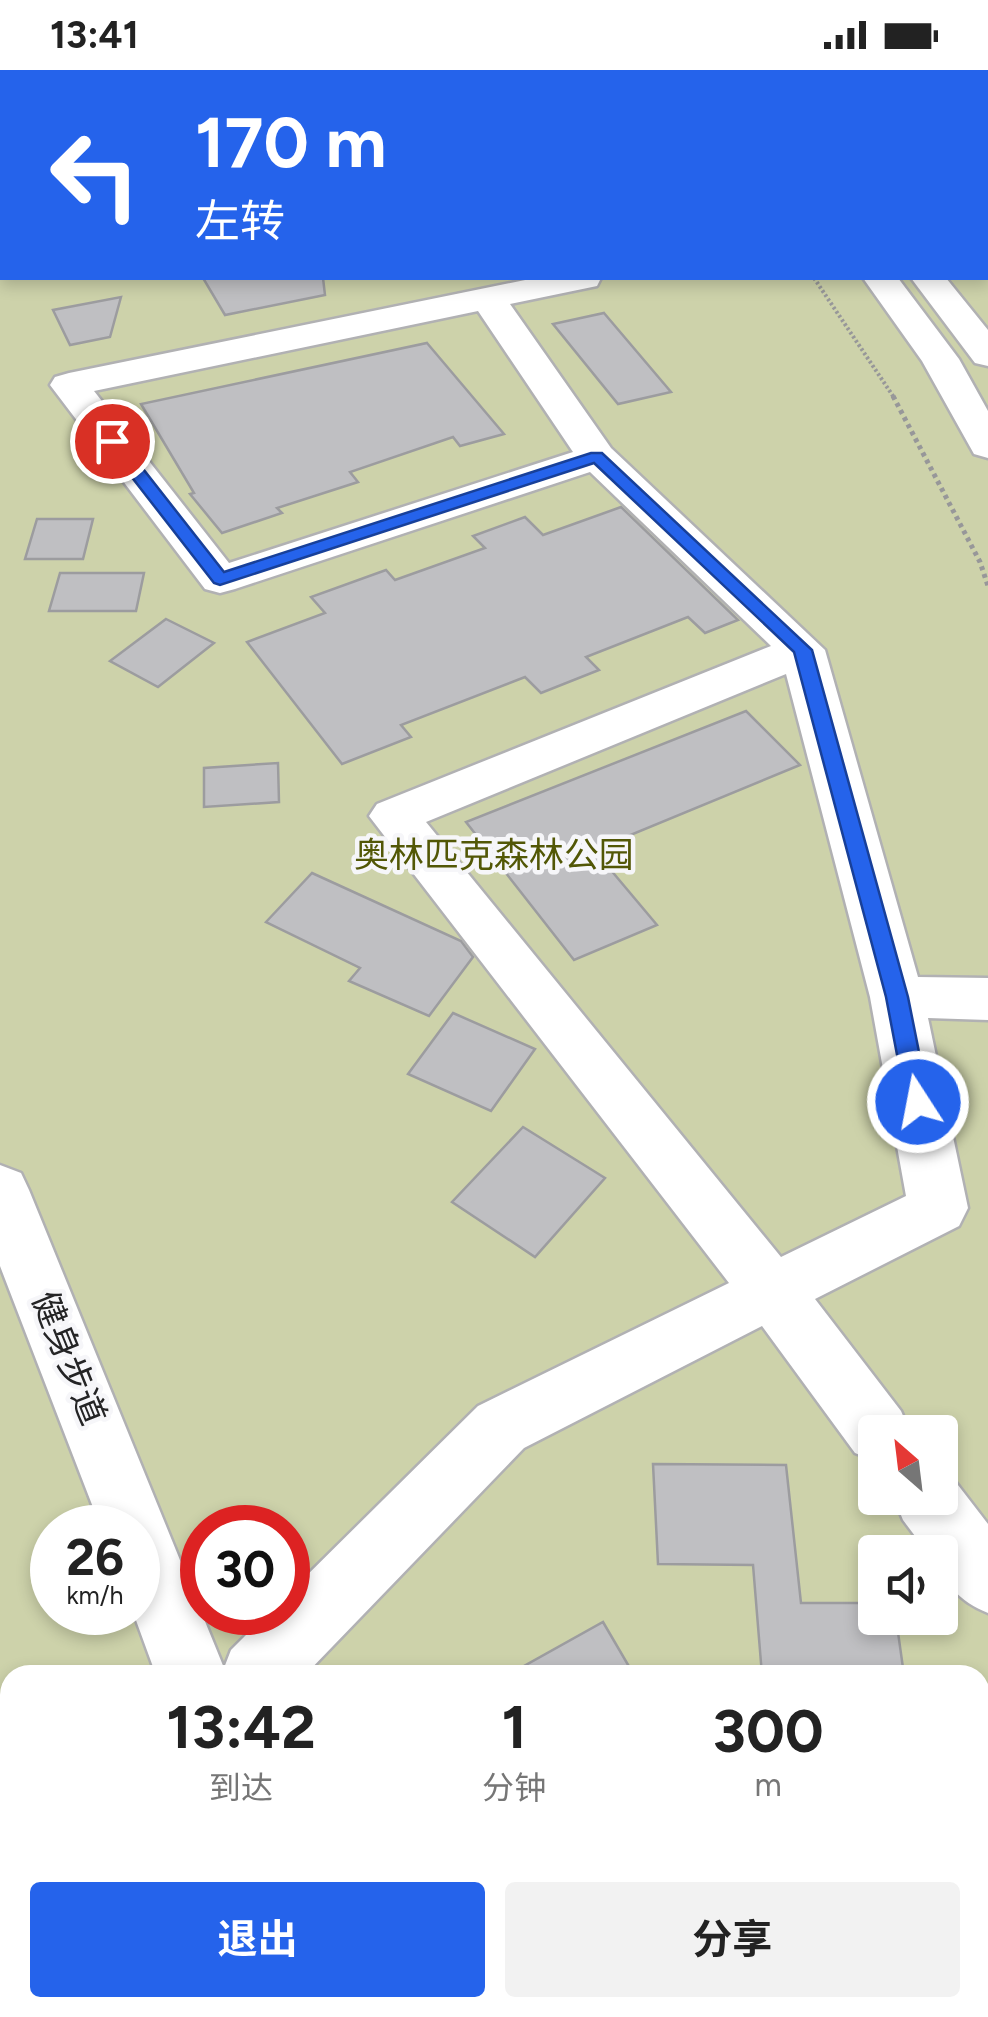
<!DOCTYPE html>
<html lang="zh">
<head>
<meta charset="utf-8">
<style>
  :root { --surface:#fff; --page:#f2f2f2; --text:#222; --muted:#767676; --accent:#2563eb }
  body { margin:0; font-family:Figtree,"Noto Sans SC",sans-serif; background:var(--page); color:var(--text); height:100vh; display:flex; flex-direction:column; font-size:38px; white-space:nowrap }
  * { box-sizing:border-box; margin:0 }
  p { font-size:32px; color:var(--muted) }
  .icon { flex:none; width:55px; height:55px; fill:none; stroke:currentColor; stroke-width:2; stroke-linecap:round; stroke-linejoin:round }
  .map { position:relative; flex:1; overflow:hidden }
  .sheet { position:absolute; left:0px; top:1595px; width:990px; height:352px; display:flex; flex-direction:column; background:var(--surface); border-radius:30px 30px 0 0; box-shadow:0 5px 15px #0003 }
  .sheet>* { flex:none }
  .banner { position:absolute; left:0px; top:0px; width:990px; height:210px; box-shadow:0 5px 15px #0003; background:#2563eb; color:#fff; overflow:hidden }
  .needle { width:65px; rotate:332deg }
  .tools { position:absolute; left:858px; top:1345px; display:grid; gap:20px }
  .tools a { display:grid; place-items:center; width:100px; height:100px; border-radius:10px; background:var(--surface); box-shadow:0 5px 15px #0003; font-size:50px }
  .speed { position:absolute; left:30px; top:1435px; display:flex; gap:20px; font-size:50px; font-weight:700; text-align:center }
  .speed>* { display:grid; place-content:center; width:130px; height:130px; border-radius:50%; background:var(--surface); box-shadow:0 5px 15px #0003; line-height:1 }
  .speed small { font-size:25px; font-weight:400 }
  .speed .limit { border:15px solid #d22; background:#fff; color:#111 }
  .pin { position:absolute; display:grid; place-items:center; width:85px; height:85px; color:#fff; margin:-42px; border:5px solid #fff; border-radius:50%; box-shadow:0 2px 10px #0007 }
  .me { position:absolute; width:110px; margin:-55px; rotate:349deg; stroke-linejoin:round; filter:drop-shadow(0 0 8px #0008) }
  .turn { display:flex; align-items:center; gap:35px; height:210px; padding:0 30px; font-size:45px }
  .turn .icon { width:130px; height:130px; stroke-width:2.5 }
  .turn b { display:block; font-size:70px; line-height:85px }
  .eta { display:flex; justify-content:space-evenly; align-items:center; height:170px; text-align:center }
  .eta b { font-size:60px; font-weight:700; line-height:70px }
  .primary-button { display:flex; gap:20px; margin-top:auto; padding:20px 30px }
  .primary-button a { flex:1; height:115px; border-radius:10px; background:var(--accent); color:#fff; font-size:40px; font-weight:700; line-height:115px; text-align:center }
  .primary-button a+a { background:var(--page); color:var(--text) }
  .status { display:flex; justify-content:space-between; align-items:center; height:70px; padding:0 50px; background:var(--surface); direction:ltr }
  .status svg { height:28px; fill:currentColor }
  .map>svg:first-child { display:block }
  .green { fill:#cdd2aa; fill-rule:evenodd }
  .building { fill:#bfbfc2; stroke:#9c9c9f; stroke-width:2.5 }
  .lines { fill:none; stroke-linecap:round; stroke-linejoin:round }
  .minor-casing { stroke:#b1b1b3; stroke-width:5 }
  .major-casing { stroke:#b1b1b3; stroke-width:5 }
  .path-far2 { stroke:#979799; stroke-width:4; stroke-dasharray:2.5 2.5; stroke-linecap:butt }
  .path-far1 { stroke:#979799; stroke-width:5; stroke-dasharray:4 4; stroke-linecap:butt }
  .path { stroke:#979799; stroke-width:8; stroke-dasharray:6 6; stroke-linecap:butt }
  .minor { fill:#fff; fill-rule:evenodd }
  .major { fill:#fff; fill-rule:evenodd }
  .route { fill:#2563eb; stroke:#184099; stroke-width:2.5 }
  .labels { text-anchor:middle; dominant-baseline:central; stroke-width:9; stroke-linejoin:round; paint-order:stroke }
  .park-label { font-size:35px; fill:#525706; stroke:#f6f6f9 }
  .street-label { font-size:35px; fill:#242425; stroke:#f6f6f9 }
</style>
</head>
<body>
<div class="status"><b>13:41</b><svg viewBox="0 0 49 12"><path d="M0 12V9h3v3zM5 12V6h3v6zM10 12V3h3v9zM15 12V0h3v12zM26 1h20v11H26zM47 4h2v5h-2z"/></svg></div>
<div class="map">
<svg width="988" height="1947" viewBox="0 0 988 1947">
  <rect width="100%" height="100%" fill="#e9e9eb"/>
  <path class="green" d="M 0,0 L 988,0 L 988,1947 L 0,1947 ZM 2,2 L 988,2 L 988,208 L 2,208 ZM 875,1362 L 940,1362 L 940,1428 L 875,1428 ZM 52,1458 L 138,1458 L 138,1542 L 52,1542 ZM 202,1458 L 288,1458 L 288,1542 L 202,1542 ZM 875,1482 L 940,1482 L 940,1548 L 875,1548 ZM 10,1605 L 980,1605 L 980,1938 L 10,1938 Z"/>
  <path class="building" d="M 203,208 L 323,208 L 325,225 L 225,245 Z
    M 121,227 L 110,267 L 70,275 L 53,240 Z
    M 604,243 L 671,322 L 618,334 L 553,254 Z
    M 427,273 L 504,364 L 460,376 L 453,367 L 350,402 L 358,412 L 277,438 L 282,443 L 222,463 L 190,424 L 194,423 L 141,334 Z
    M 621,437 L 738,550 L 705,563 L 688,547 L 586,587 L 599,600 L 541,623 L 525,607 L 401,655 L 411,667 L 342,694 L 247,572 L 325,543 L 311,527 L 386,500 L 395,510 L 485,478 L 473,466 L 525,447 L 543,465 Z
    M 37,449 L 93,449 L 83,489 L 25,489 Z
    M 60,503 L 144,503 L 136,541 L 49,541 Z
    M 166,549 L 214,573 L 158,617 L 110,591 Z
    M 746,641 L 800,695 L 594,780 L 657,855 L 574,890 L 466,752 Z
    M 278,693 L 279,732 L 204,737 L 204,698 Z
    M 312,803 L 461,871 L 473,887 L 429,946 L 349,911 L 360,898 L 266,852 Z
    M 453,943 L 535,979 L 491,1041 L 408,1004 Z
    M 523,1057 L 605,1108 L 535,1187 L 452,1132 Z
    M 653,1394 L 786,1395 L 801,1533 L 875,1533 L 875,1548 L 896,1548 L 904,1605 L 762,1605 L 753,1495 L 658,1494 Z
    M 603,1552 L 634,1605 L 508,1605 Z"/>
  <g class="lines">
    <defs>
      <path id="minor" d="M 535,208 L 601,208 L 597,216 L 510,234 L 611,378 L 825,580 L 918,907 L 988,908 L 988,950 L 928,948 L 968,1138 L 959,1156 L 815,1229 L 901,1341 L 910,1362 L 875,1362 L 875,1391 L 855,1383 L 762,1256 L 524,1378 L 305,1605 L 156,1605 L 133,1542 L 138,1542 L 138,1458 L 101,1458 L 0,1196 L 0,1095 L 21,1103 L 29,1120 L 224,1598 L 231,1580 L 269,1542 L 288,1542 L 288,1524 L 478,1336 L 729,1213 L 369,746 L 377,734 L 771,576 L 590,402 L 235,519 L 220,523 L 205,519 L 50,315 L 55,307 L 69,303 ZM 478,241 L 573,382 L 229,493 L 94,321 ZM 786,604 L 870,927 L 906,1126 L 781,1187 L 426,752 Z
        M 940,1401 L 951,1406 L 988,1454 L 988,1543 C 961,1532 940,1513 940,1482 L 927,1482 L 903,1450 L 894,1428 L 940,1428 Z
        M 297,1938 L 376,1938 L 380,1947 L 300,1947 Z"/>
      <path id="major" d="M 664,0 L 696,0 L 697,2 L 666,2 Z
        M 709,0 L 741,0 L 742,2 L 711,2 Z
        M 863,208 L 898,208 L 959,289 L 988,341 L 988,388 L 974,384 L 922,291 Z
        M 911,208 L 946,208 L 988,260 L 988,296 L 975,293 Z"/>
    </defs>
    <use href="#minor" class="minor-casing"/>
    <use href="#major" class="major-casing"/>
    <path class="path-far2" d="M 814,208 L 895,329"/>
    <path class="path-far1" d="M 893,326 L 980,492 L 988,516"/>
    <path class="path" d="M 0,1696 L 10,1694"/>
    <use href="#minor" class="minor"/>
    <use href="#major" class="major"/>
  </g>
  <path class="route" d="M 112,366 L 118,367 L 224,502 L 591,383 L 602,383 L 812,580 L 908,927 L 929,1032 L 926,1039 L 909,1039 L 906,1032 L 886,927 L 794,582 L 594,393 L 220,515 L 214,513 L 106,374 L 104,371 Z"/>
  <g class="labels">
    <g class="park-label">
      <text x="494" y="785">奥林匹克森林公园</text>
    </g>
    <g class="street-label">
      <text transform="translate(69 1288) rotate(68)">健身步道</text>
    </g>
  </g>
</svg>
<div class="tools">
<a><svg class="needle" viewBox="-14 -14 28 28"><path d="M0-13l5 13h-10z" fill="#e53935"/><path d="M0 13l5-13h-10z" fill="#767676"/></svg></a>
<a><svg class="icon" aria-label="sound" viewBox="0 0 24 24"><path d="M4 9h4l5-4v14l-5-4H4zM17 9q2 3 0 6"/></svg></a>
</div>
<div class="speed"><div>26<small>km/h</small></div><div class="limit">30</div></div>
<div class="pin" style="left:112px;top:371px;background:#d93025"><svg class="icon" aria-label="arrive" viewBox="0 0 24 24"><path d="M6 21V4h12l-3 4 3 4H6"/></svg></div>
<svg class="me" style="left:918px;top:1032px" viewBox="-20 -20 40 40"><circle r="17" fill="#2563eb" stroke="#fff" stroke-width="3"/><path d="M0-11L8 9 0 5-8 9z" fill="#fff"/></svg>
<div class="banner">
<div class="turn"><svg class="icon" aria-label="left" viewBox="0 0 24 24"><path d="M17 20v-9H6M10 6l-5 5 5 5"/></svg><div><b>170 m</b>左转</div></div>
</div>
<section class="sheet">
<div class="eta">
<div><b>13:42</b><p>到达</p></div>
<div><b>1</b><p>分钟</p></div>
<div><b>300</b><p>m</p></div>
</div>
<div class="primary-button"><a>退出</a><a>分享</a></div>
</section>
</div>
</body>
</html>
